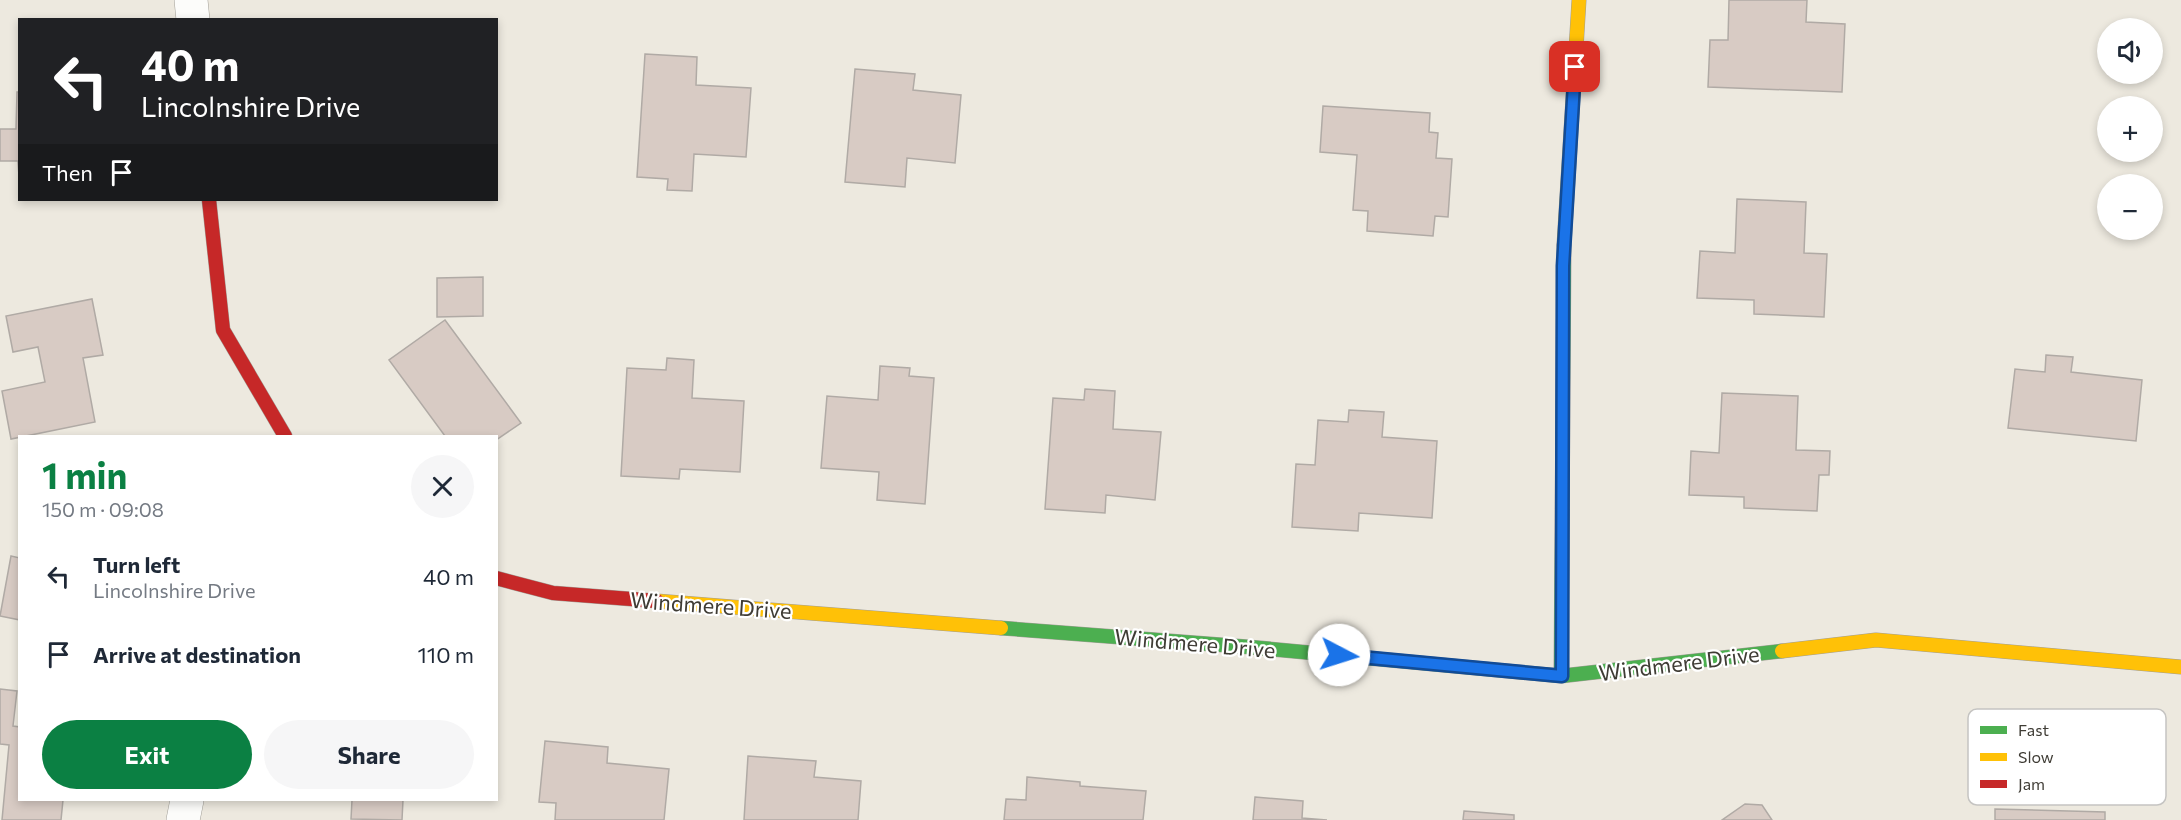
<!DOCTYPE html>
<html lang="en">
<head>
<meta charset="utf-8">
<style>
  :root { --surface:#fff; --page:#f6f6f7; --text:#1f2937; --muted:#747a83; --accent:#0b8043 }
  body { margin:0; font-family:Commissioner,sans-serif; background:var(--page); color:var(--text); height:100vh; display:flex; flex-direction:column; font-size:22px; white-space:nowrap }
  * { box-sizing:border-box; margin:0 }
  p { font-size:20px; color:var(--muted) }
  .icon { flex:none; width:33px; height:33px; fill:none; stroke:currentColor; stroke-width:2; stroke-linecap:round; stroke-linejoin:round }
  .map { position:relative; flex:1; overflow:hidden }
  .drawer { position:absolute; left:18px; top:435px; width:480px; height:366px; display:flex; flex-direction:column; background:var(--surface); border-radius:0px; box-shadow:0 3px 9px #0003 }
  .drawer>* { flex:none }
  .banner { position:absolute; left:18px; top:18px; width:480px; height:183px; border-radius:0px; box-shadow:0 3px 9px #0003; background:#202124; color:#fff; overflow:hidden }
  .buttons { position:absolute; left:2097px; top:18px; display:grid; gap:12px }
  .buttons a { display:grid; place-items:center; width:66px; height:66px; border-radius:50%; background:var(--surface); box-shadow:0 3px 9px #0003; font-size:30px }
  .pin { position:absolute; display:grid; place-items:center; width:51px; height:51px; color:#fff; margin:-26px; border-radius:12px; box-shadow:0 3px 9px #0006 }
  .me { position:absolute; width:66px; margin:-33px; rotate:95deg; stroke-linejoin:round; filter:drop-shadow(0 0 4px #0008) }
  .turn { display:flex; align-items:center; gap:21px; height:126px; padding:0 24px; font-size:27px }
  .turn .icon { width:78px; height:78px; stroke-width:2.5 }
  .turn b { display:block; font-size:42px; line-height:51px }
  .then { display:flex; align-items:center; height:57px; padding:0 24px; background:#0003; gap:12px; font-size:22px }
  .round { display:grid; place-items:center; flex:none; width:63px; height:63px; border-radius:32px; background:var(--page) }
  .summary { display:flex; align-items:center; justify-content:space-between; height:102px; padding:0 24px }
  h1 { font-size:36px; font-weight:700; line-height:45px; color:var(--accent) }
  .primary-button { display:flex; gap:12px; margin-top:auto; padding:12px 24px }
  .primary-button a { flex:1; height:69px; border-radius:36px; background:var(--accent); color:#fff; font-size:24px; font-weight:700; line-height:69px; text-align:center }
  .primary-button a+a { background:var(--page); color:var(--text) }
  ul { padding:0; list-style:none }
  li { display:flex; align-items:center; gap:18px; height:78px; padding:0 24px }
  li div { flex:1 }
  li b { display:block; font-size:22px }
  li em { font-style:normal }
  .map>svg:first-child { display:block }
  .building { fill:#d8cbc4; stroke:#b0aaa5; stroke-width:1.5 }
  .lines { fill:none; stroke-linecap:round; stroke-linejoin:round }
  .street-casing { stroke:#a19e96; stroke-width:34 }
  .fast-casing { stroke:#a19e96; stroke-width:15 }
  .slow-casing { stroke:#a19e96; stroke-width:15 }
  .jam-casing { stroke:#a19e96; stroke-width:15 }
  .street { stroke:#fcfcfa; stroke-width:33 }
  .fast { stroke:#4caf50; stroke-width:14 }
  .slow { stroke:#ffc107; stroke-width:14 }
  .jam { stroke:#c62828; stroke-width:14 }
  .route-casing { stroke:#114b97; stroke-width:15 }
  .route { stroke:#1a73e8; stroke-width:10 }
  .labels { text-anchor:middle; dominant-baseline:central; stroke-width:4.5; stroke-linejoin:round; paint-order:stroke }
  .street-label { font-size:22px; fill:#3f3c35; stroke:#fff }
  .key { fill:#fff; stroke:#c5c4c2; stroke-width:1.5 }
  .key-label { font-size:16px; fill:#3f3c35 }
</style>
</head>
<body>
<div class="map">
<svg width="2181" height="820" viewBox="0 0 2181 820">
  <rect width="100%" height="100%" fill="#ede9df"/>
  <path class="building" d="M 1729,0 L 1807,0 L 1806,22 L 1845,24 L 1842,92 L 1708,87 L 1710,40 L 1728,40 Z
    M 645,54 L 697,57 L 696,85 L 751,88 L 746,157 L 694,154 L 692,191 L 667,190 L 668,179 L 637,177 Z
    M 855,69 L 915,74 L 913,90 L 961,95 L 955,163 L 907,158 L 905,187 L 845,182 Z
    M 17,92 L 20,92 L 20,192 L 18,161 L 0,161 L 0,129 L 16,129 Z
    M 1323,106 L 1430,113 L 1429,132 L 1438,133 L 1436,158 L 1452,159 L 1448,217 L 1435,216 L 1433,236 L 1367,231 L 1368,211 L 1353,210 L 1357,155 L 1320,152 Z
    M 1737,199 L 1806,202 L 1804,253 L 1827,254 L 1824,317 L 1754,314 L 1754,300 L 1697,298 L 1700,251 L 1735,253 Z
    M 483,277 L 483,316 L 437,317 L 437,278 Z
    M 92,299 L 103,355 L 83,358 L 95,422 L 11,439 L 2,391 L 45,382 L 38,347 L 13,352 L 6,316 Z
    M 445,320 L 521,423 L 496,440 L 496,436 L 445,436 L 389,360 Z
    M 2046,355 L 2073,357 L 2071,372 L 2142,380 L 2136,441 L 2008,428 L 2015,369 L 2045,372 Z
    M 667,358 L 694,360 L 692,398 L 744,401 L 740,472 L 680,469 L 679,479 L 621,476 L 627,368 L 666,370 Z
    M 880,366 L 910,368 L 909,376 L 934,378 L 925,504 L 877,500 L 879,472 L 821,468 L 827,396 L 878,400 Z
    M 1085,389 L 1115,391 L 1113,429 L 1161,432 L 1155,500 L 1106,495 L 1105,513 L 1045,509 L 1053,398 L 1084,400 Z
    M 1722,393 L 1798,396 L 1796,450 L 1830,451 L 1829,475 L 1819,475 L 1817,511 L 1744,508 L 1744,497 L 1689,495 L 1691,451 L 1719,453 Z
    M 1349,410 L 1384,412 L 1382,437 L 1437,441 L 1432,518 L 1359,513 L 1358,531 L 1292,527 L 1296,464 L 1315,465 L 1318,420 L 1348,422 Z
    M 11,556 L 20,558 L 20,620 L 0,616 Z
    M 0,689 L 17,691 L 13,726 L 20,727 L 20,800 L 63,800 L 61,820 L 2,820 L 9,745 L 0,744 Z
    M 545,741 L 608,747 L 607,763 L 669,769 L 664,820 L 555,820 L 556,803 L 539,802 Z
    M 748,756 L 816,761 L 814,777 L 861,781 L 858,820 L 744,820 Z
    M 1027,777 L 1080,782 L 1080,786 L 1146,791 L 1143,820 L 1004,820 L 1006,799 L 1026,800 Z
    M 1255,797 L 1303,801 L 1302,818 L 1327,820 L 1253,820 Z
    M 352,800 L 403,800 L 402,820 L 351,819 Z
    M 1745,804 L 1762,805 L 1772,820 L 1722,820 Z
    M 1995,809 L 2105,812 L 2105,820 L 1995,820 Z
    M 1464,811 L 1514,815 L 1514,820 L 1463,820 Z"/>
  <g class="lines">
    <defs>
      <path id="street" d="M 191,0 L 193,20
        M 183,820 L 187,800"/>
      <path id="fast" d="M 1001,628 L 1249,647 L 1561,676 L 1782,651
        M 1561,676 L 1564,245"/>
      <path id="slow" d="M 1564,245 L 1579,0
        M 657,601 L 1001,628
        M 1782,651 L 1876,640 L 2181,667"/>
      <path id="jam" d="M 209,200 L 223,330 L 285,436
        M 496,578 L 553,593 L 657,601"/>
    </defs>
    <use href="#street" class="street-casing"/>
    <use href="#fast" class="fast-casing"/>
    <use href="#slow" class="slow-casing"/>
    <use href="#jam" class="jam-casing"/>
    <use href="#street" class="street"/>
    <use href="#fast" class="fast"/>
    <use href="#slow" class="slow"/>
    <use href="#jam" class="jam"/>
  </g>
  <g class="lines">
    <defs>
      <path id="route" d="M 1339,655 L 1562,676 L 1563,266 L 1575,67"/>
    </defs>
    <use href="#route" class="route-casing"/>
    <use href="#route" class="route"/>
  </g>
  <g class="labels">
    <g class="street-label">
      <text transform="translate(711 605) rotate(4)">Windmere Drive</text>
      <text transform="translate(1195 643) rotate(5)">Windmere Drive</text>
      <text transform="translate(1679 663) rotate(-7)">Windmere Drive</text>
    </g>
  </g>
  <rect x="1968" y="709" width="198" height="96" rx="9" class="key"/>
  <rect x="1980" y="726" width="27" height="8" fill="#4caf50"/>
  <rect x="1980" y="753" width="27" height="8" fill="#ffc107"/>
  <rect x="1980" y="780" width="27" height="8" fill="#c62828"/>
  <g class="key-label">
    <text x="2018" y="736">Fast</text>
    <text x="2018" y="763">Slow</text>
    <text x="2018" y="790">Jam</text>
  </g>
</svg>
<div class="buttons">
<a><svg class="icon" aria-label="sound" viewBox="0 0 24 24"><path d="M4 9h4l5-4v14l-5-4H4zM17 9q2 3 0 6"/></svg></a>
<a>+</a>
<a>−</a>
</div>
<div class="pin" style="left:1575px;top:67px;background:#d93025"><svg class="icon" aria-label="arrive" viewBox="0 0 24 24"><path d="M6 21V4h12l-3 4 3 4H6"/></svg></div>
<svg class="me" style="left:1339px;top:655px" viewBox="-20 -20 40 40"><circle r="19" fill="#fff"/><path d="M0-13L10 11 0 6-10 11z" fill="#1a73e8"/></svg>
<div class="banner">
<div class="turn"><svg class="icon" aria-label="left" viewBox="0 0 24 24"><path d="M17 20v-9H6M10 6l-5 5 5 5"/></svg><div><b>40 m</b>Lincolnshire Drive</div></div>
<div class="then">Then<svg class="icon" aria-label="arrive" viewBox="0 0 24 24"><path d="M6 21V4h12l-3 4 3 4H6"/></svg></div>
</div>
<section class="drawer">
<div class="summary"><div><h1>1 min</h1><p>150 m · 09:08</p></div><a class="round"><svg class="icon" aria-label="close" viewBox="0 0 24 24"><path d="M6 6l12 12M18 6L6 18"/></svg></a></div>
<ul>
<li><svg class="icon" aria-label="left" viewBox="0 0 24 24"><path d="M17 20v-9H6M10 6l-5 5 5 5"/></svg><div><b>Turn left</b><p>Lincolnshire Drive</p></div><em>40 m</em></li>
<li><svg class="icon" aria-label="arrive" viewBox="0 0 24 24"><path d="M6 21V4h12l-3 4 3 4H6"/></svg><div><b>Arrive at destination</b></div><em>110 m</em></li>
</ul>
<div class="primary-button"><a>Exit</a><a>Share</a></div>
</section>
</div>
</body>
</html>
